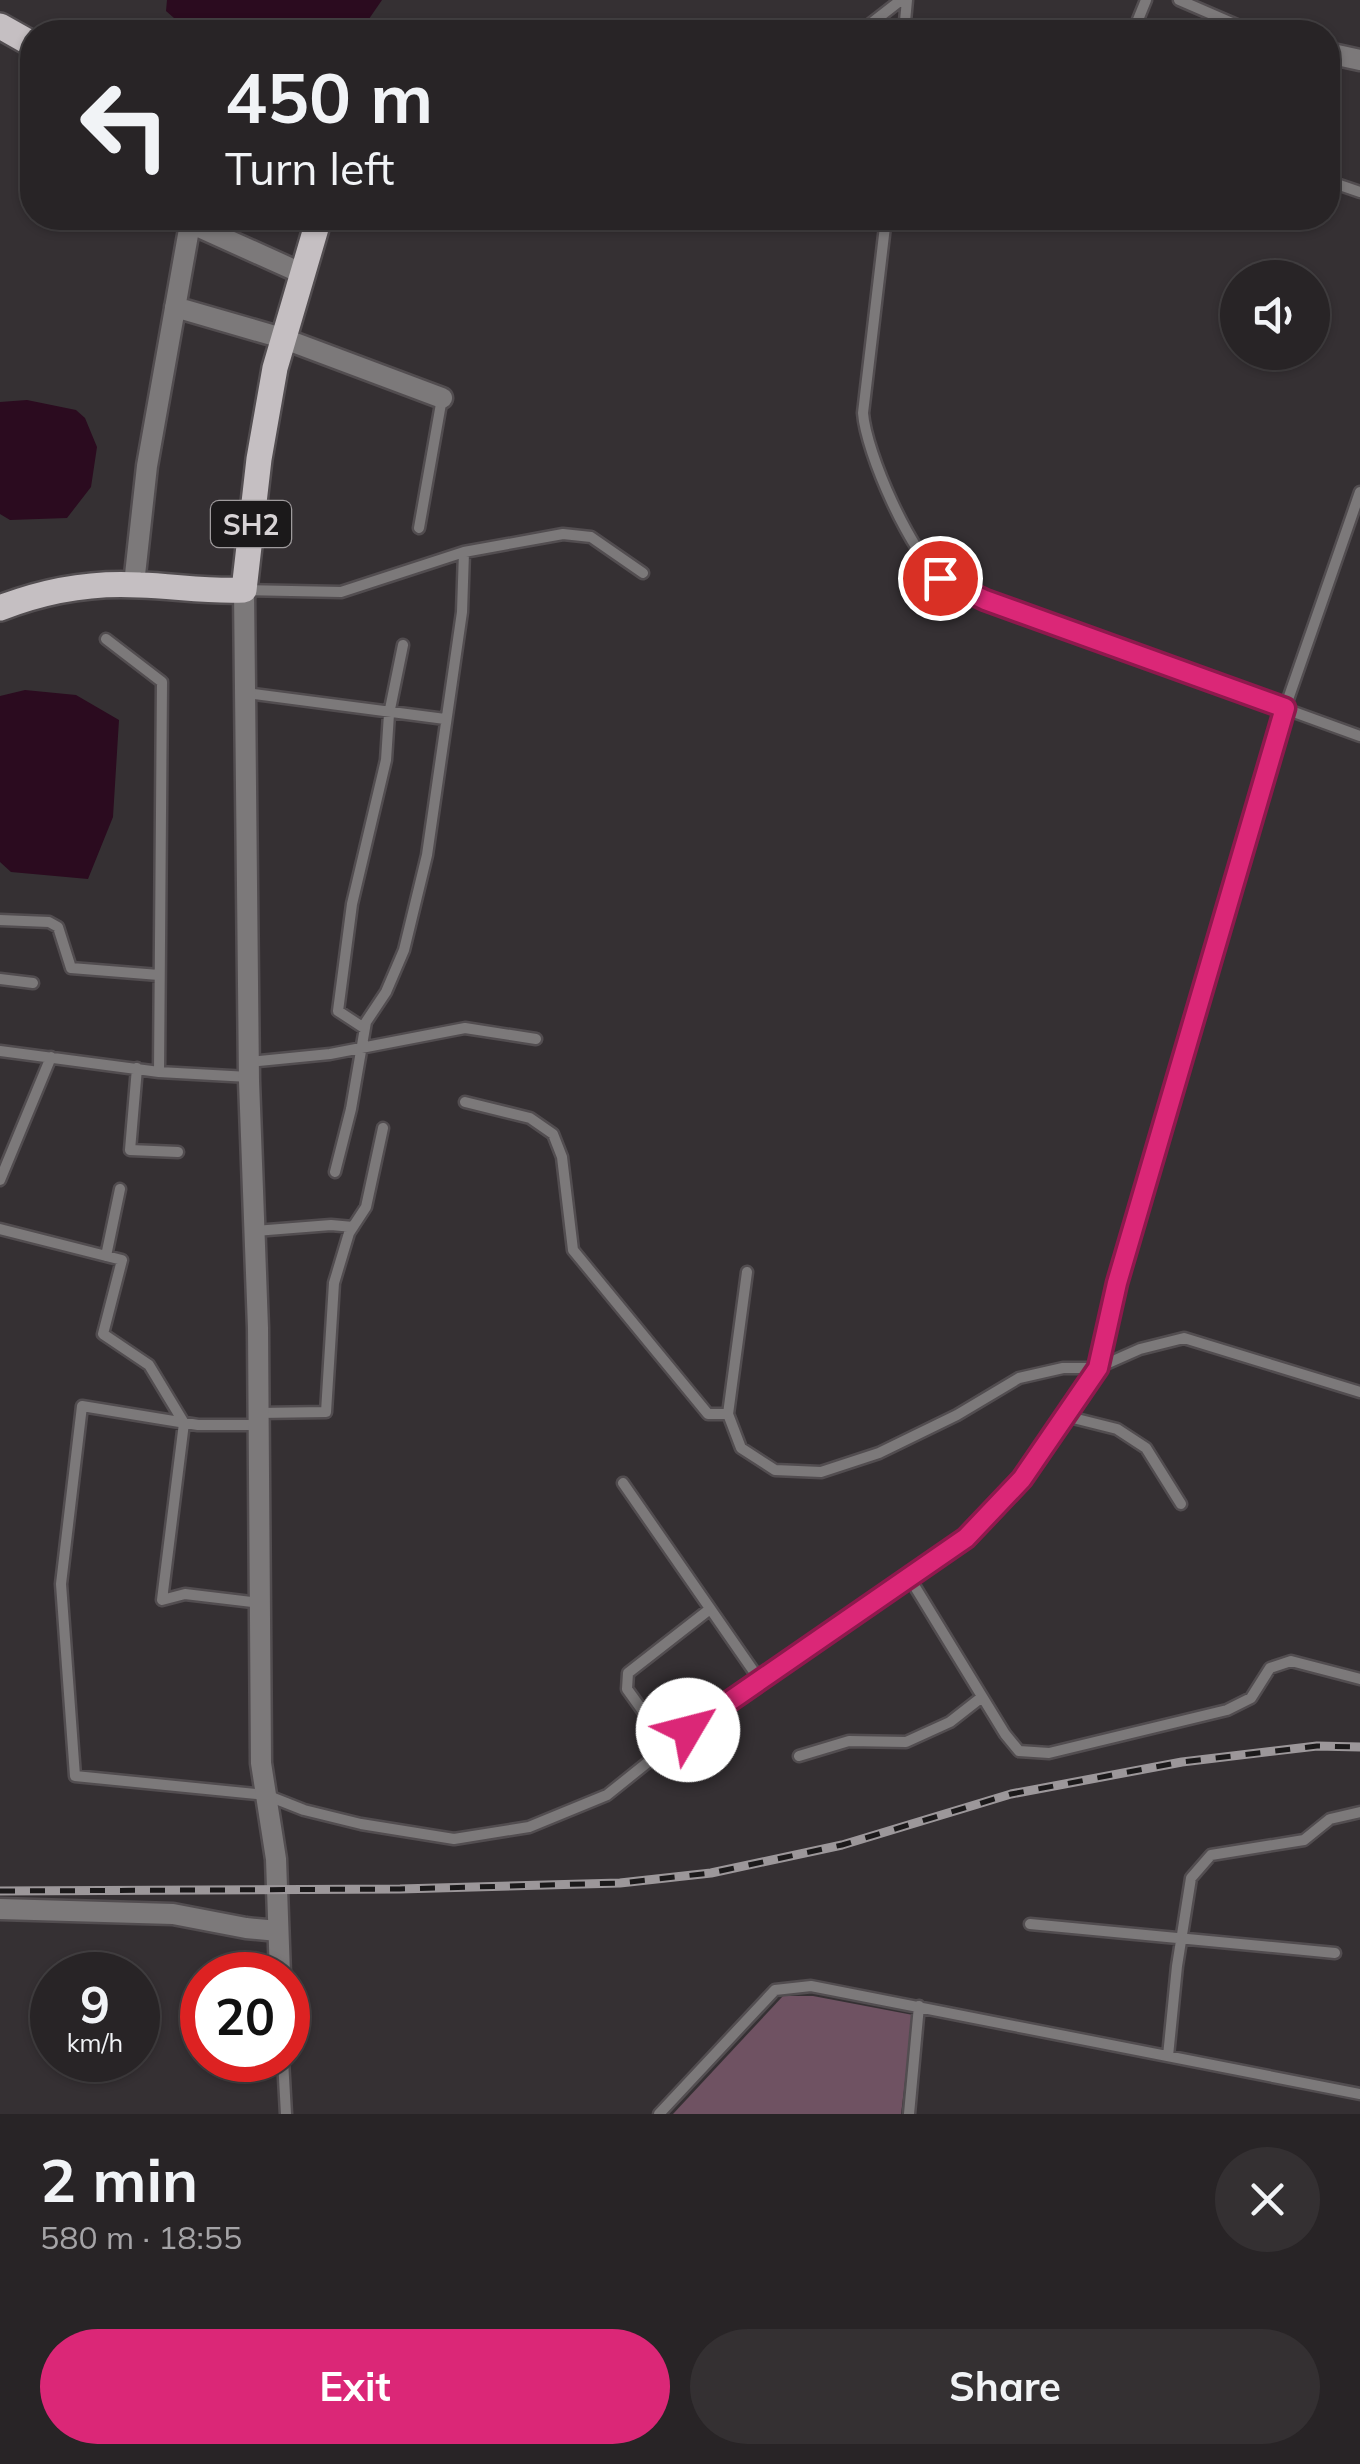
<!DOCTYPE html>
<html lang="en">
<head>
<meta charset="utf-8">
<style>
  :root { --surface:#282426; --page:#343032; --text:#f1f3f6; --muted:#a5a4a7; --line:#444143; --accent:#db2777 }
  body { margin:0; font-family:Mulish,sans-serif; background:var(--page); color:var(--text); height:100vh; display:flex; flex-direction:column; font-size:38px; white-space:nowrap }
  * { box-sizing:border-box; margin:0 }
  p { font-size:32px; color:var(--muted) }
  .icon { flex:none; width:55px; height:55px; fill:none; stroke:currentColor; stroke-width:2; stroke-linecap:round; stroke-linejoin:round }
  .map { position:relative; height:2114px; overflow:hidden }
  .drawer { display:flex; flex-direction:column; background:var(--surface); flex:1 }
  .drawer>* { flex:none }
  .top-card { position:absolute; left:20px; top:20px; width:1320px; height:210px; border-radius:40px; box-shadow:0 2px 8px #0004,0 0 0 2px var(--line); background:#282426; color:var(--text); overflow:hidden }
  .buttons { position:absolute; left:1220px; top:260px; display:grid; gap:20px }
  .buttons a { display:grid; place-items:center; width:110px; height:110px; border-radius:50%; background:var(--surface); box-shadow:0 2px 8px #0004,0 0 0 2px var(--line); font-size:50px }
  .speed { position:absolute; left:30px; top:1952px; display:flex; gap:20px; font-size:50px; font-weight:700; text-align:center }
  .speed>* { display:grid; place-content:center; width:130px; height:130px; border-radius:50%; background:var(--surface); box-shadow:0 2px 8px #0004,0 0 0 2px var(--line); line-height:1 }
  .speed small { font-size:25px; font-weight:400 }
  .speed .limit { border:15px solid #d22; background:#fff; color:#111 }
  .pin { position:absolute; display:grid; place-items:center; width:85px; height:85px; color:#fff; margin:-42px; border:5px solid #fff; border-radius:50%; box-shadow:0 2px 10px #0007 }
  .me { position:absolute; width:110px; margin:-55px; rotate:53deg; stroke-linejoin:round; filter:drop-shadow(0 0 8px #0008) }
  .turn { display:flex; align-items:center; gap:35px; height:210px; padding:0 40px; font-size:45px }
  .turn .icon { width:130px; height:130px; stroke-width:2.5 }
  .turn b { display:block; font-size:70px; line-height:85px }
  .round { display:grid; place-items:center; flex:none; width:105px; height:105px; border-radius:52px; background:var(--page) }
  .head { display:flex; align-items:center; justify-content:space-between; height:170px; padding:0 40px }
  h1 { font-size:60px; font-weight:700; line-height:75px }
  .action { display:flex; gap:20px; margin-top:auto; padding:20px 40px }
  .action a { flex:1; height:115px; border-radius:60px; background:var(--accent); color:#fff; font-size:40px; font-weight:700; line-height:115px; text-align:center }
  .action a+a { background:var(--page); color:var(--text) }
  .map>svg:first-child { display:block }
  .green { fill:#6f5262 }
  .water { fill:#2b0b1f }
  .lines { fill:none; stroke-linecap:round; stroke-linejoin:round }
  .service-casing { stroke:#524d50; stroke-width:15 }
  .minor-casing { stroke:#524d50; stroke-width:25 }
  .primary-casing { stroke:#524d50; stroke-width:30 }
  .service { stroke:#7c797a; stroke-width:10 }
  .minor { stroke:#7c797a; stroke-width:20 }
  .primary { stroke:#c5bfc2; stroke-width:25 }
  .rail-casing { stroke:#9c979a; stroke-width:9 }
  .rail { stroke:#1b191a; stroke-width:5; stroke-dasharray:15; stroke-linecap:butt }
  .route-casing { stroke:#8e194d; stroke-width:25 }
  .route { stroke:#db2777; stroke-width:18 }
  .labels { text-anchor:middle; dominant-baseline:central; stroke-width:10; stroke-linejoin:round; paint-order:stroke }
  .shield { fill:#1b191a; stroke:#9f9b9d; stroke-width:2.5 }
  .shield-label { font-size:28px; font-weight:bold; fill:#d7d3d5 }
</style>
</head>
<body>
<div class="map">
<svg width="1360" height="2114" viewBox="0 0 1360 2114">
  <rect width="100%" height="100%" fill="#353033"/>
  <path class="green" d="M 783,1996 L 813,1996 L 913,2015 L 901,2114 L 673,2114 Z"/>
  <path class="water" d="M 167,0 L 382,0 L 360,32 L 190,32 L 166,11 Z
    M 27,400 L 76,410 L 85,418 L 97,447 L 91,487 L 67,518 L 10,520 L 0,514 L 0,402 Z
    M 25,690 L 76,695 L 119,720 L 113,817 L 88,879 L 11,872 L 0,862 L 0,696 Z"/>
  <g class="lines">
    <defs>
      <path id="service" d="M 1179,0 L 1253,32
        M 905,27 L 973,32
        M 860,32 L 901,0
        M 904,32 L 907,0
        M 1133,32 L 1146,0
        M 1328,181 L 1360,192
        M 624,218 L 653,224 L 663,218
        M 886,218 L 863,413 C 866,453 911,555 943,580 C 955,589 971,594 985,600 L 1360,736
        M 419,528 L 442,398
        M 244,590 L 341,592 L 464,552 L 563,534 L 591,537 L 643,573
        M 106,639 L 162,682 L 159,1072
        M 246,693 L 445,719
        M 0,920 L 49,922 L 58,927 L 71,968 L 159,975
        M 0,979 L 33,983
        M 364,1028 L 338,1011 L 352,904 L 386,760 L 389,714 L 403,645
        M 0,1051 L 159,1072 L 249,1077
        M 249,1062 L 330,1054 L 465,1028 L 536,1039
        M 137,1068 L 130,1150 L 178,1152
        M 465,1102 L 530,1118 L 553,1134 L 562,1157 L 573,1250 L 708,1414 L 728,1414 L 741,1448 L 775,1470 L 821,1472 L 879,1453 L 957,1415 L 1019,1378 L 1063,1368 L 1097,1368 L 1140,1349 L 1184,1338 L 1360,1392
        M 335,1172 L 351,1109 L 366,1022 L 386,992 L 404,950 L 427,855 L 462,612 L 464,552
        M 0,1180 L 51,1057
        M 0,1229 L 122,1260 L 103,1334 L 149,1365 L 184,1423 L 162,1600 L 185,1594 L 260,1603
        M 255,1231 L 331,1225 L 353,1227
        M 106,1256 L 120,1189
        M 259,1413 L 326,1412 L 334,1283 L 349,1233 L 366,1207 L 383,1128
        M 728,1414 L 747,1272
        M 1065,1416 L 1117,1429 L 1146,1448 L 1181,1504
        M 259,1425 L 198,1425 L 82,1406 L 61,1584 L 75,1776 L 266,1795 L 304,1810 L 361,1824 L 454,1839 L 529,1827 L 607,1795 L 708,1714 L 966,1538 L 1022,1479 L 1097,1368 L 1117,1283 L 1285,708 L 1360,492
        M 623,1483 L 759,1679
        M 909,1577 L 1005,1734 L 1019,1751 L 1049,1753 L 1227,1710 L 1251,1698 L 1270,1668 L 1291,1661 L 1360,1679
        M 668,1746 L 627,1689 L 628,1673 L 710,1609
        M 799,1756 L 849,1741 L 906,1742 L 950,1722 L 982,1697
        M 1030,1924 L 1335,1953
        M 1168,2056 L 1177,1966 L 1191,1878 L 1211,1855 L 1304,1840 L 1330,1819 L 1360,1812
        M 283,2060 L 286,2114
        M 659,2114 L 775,1990 L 811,1986 L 1360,2094
        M 909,2114 L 919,2006"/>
      <path id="minor" d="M 1328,53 L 1360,60
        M 190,223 L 301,273
        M 175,307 L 282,338 L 442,398
        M 134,584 L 147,466 L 191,218
        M 244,590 L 249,1081 L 258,1328 L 261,1763 L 276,1859 L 280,1975
        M 0,1909 L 173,1914 L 246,1928 L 278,1931"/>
      <path id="primary" d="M 0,26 L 32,44
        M 0,608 C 46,590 91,582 140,585 C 174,586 210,592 244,590 L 259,459 L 275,368 L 319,218"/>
    </defs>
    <use href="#service" class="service-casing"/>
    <use href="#minor" class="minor-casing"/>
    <use href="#primary" class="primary-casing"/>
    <use href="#service" class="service"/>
    <use href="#minor" class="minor"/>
    <use href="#primary" class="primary"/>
    <defs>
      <path id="rail" d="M 0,1891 L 400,1889 L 620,1883 L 711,1873 L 842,1845 L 1011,1794 L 1182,1762 L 1317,1746 L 1360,1747"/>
    </defs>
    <use href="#rail" class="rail-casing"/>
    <use href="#rail" class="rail"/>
  </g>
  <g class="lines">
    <defs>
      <path id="route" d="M 688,1730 L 966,1538 L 1022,1479 L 1098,1368 L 1117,1283 L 1285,708 L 985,600 L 940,578"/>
    </defs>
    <use href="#route" class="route-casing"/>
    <use href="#route" class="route"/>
  </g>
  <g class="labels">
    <rect class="shield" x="211" y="501" width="80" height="46" rx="8"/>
    <g class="shield-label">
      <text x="251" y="524">SH2</text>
    </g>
  </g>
</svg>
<div class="buttons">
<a><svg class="icon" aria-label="sound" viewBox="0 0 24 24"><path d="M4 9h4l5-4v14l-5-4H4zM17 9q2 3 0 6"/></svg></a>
</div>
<div class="speed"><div>9<small>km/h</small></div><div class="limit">20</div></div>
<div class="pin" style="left:940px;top:578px;background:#d93025"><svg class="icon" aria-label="arrive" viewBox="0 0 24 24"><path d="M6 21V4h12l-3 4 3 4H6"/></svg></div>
<svg class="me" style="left:688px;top:1730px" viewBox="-20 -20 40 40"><circle r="19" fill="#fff"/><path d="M0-13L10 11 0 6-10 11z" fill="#db2777"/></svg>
<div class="top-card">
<div class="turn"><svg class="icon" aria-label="left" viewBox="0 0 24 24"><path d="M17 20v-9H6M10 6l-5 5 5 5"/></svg><div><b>450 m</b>Turn left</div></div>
</div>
</div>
<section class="drawer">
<div class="head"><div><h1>2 min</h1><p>580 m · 18:55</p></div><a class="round"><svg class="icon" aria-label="close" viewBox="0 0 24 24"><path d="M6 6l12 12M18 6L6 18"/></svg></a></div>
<div class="action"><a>Exit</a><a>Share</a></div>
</section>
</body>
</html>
